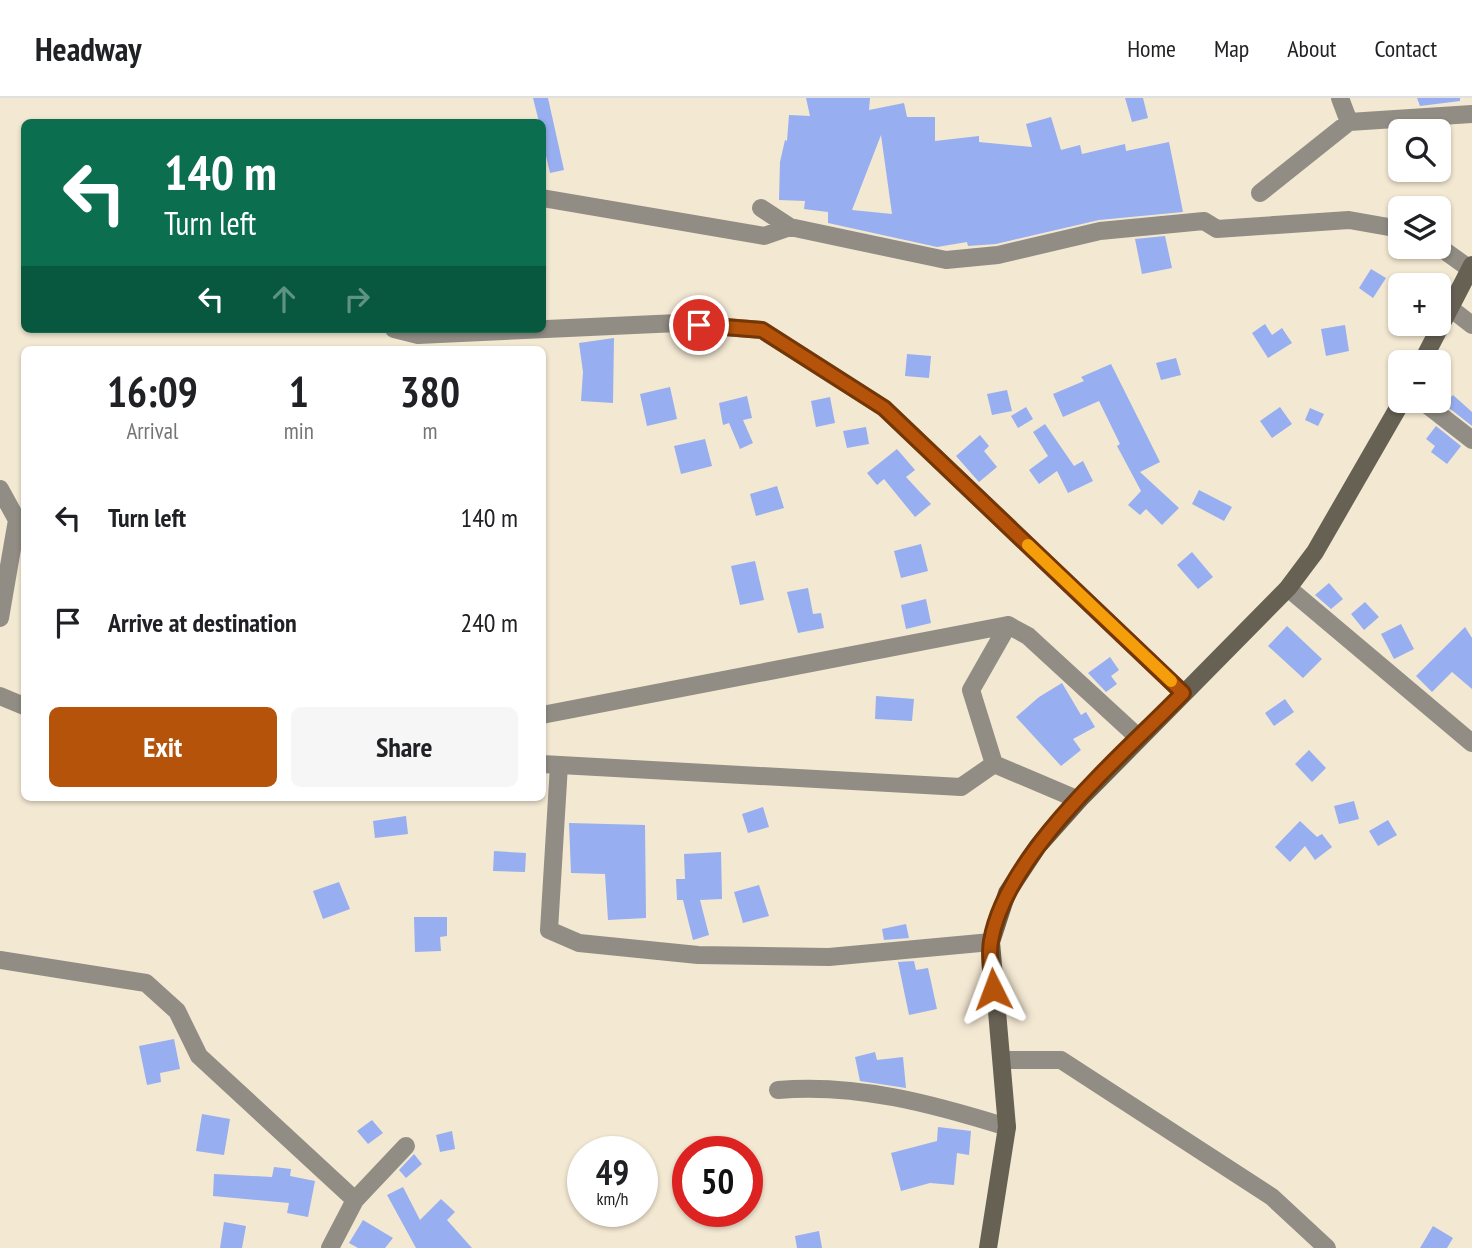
<!DOCTYPE html>
<html lang="en">
<head>
<meta charset="utf-8">
<style>
  :root { --surface:#fff; --page:#f6f6f6; --text:#202124; --muted:#757577; --line:#e0e0e0; --accent:#b45309 }
  body { margin:0; font-family:"PT Sans Narrow",sans-serif; background:var(--page); color:var(--text); height:100vh; display:flex; flex-direction:column; font-size:26px; white-space:nowrap }
  * { box-sizing:border-box; margin:0 }
  p { font-size:23px; color:var(--muted) }
  .icon { flex:none; width:38px; height:38px; fill:none; stroke:currentColor; stroke-width:2; stroke-linecap:round; stroke-linejoin:round }
  .map { position:relative; flex:1; overflow:hidden }
  .panel { position:absolute; left:21px; top:248px; width:525px; height:455px; display:flex; flex-direction:column; background:var(--surface); border-radius:10px; box-shadow:0 2px 5px #0004 }
  .panel>* { flex:none }
  .hud { position:absolute; left:21px; top:21px; width:525px; height:214px; border-radius:10px; box-shadow:0 2px 5px #0004; background:#0b6e4f; color:#fff; overflow:hidden }
  .controls { position:absolute; left:1388px; top:21px; display:grid; gap:14px }
  .controls a { display:grid; place-items:center; width:63px; height:63px; border-radius:10px; background:var(--surface); box-shadow:0 2px 5px #0004; font-size:35px }
  .speed { position:absolute; left:567px; top:1038px; display:flex; gap:14px; font-size:35px; font-weight:700; text-align:center }
  .speed>* { display:grid; place-content:center; width:91px; height:91px; border-radius:50%; background:var(--surface); box-shadow:0 2px 5px #0004; line-height:1 }
  .speed small { font-size:18px; font-weight:400 }
  .speed .limit { border:10px solid #d22; background:#fff; color:#111 }
  .pin { position:absolute; display:grid; place-items:center; width:60px; height:60px; color:#fff; margin:-30px; border:4px solid #fff; border-radius:50%; box-shadow:0 2px 7px #0007 }
  .me { position:absolute; width:77px; margin:-38px; rotate:357deg; stroke-linejoin:round; filter:drop-shadow(0 0 5px #0008) }
  .turn { display:flex; align-items:center; gap:24px; height:147px; padding:0 28px; font-size:32px }
  .turn .icon { width:91px; height:91px; stroke-width:2.5 }
  .turn b { display:block; font-size:49px; line-height:60px }
  .lanes { display:flex; align-items:center; height:66px; padding:0 28px; background:#0003; justify-content:center; gap:35px; direction:ltr }
  .lanes .off { opacity:.35 }
  .eta { display:flex; justify-content:space-evenly; align-items:center; height:119px; text-align:center }
  .eta b { font-size:42px; font-weight:700; line-height:49px }
  .primary-button { display:flex; gap:14px; margin-top:auto; padding:14px 28px }
  .primary-button a { flex:1; height:80px; border-radius:10px; background:var(--accent); color:#fff; font-size:28px; font-weight:700; line-height:80px; text-align:center }
  .primary-button a+a { background:var(--page); color:var(--text) }
  ul { padding:0; list-style:none }
  li { display:flex; align-items:center; gap:21px; height:105px; padding:0 28px }
  li div { flex:1 }
  li b { display:block; font-size:26px }
  li em { font-style:normal }
  header { display:flex; align-items:center; gap:42px; box-sizing:border-box; height:98px; padding:0 35px; background:var(--surface); border-bottom:2px solid var(--line) }
  header strong { font-size:33px }
  nav { display:flex; gap:38px; margin-inline-start:auto; font-size:24px }
  .map>svg:first-child { display:block }
  .building { fill:#97aef0; fill-rule:evenodd }
  .lines { fill:none; stroke-linecap:round; stroke-linejoin:round }
  .minor { stroke:#918d84; stroke-width:18 }
  .secondary { stroke:#676154; stroke-width:18 }
  .route-casing { stroke:#753606; stroke-width:18 }
  .route { stroke:#b45309; stroke-width:12 }
  .slow { stroke:#f59e0b; stroke-width:12 }
</style>
</head>
<body>
<header>
<strong>Headway</strong>
<nav><a>Home</a><a>Map</a><a>About</a><a>Contact</a></nav>
</header>
<div class="map">
<svg width="1472" height="1150" viewBox="0 0 1472 1150">
  <rect width="100%" height="100%" fill="#f3e8d2"/>
  <path class="building" d="M 533,0 L 548,0 L 564,72 L 550,75 L 542,41 L 542,24 L 539,24 Z
    M 806,0 L 870,0 L 869,12 L 904,5 L 907,19 L 935,19 L 935,43 L 979,38 L 979,44 L 1032,49 L 1026,26 L 1051,19 L 1061,52 L 1080,47 L 1082,56 L 1125,46 L 1126,53 L 1169,44 L 1183,114 L 1099,122 L 996,146 L 968,148 L 967,144 L 937,149 L 828,125 L 828,114 L 804,111 L 805,103 L 779,102 L 780,64 L 785,42 L 787,43 L 789,17 L 810,18 ZM 881,37 L 892,116 L 852,112 Z
    M 1125,0 L 1143,0 L 1148,20 L 1132,24 Z
    M 1417,0 L 1460,0 L 1460,3 L 1420,8 Z
    M 1165,138 L 1172,170 L 1142,176 L 1135,141 Z
    M 1371,171 L 1386,180 L 1373,200 L 1359,190 Z
    M 1265,226 L 1272,237 L 1282,230 L 1292,245 L 1268,260 L 1252,235 Z
    M 1345,227 L 1349,253 L 1326,258 L 1321,231 Z
    M 614,240 L 613,305 L 581,303 L 583,274 L 579,245 Z
    M 907,256 L 931,258 L 929,280 L 905,278 Z
    M 1176,260 L 1181,277 L 1161,282 L 1156,265 Z
    M 1111,266 L 1160,364 L 1140,374 L 1179,410 L 1162,427 L 1146,411 L 1140,417 L 1128,407 L 1141,393 L 1117,348 L 1120,346 L 1099,303 L 1063,319 L 1053,296 L 1084,283 L 1081,279 Z
    M 670,289 L 677,321 L 647,328 L 640,296 Z
    M 1007,292 L 1012,313 L 992,317 L 987,296 Z
    M 1453,297 L 1472,314 L 1472,328 L 1444,306 Z
    M 747,298 L 752,320 L 743,322 L 753,345 L 740,351 L 729,325 L 723,327 L 719,305 Z
    M 830,299 L 835,325 L 816,329 L 811,303 Z
    M 1026,309 L 1033,321 L 1018,330 L 1011,318 Z
    M 1280,309 L 1292,326 L 1272,340 L 1260,323 Z
    M 1310,310 L 1324,316 L 1318,328 L 1305,322 Z
    M 1045,326 L 1074,368 L 1083,363 L 1093,383 L 1068,395 L 1057,373 L 1039,386 L 1029,372 L 1048,358 L 1033,334 Z
    M 1436,328 L 1461,348 L 1447,366 L 1431,354 L 1435,348 L 1426,341 Z
    M 866,329 L 869,346 L 847,350 L 843,333 Z
    M 980,337 L 989,348 L 984,353 L 997,369 L 979,384 L 956,358 Z
    M 705,341 L 712,368 L 681,376 L 674,348 Z
    M 897,351 L 915,372 L 906,379 L 931,406 L 915,419 L 884,381 L 877,387 L 867,375 Z
    M 777,388 L 784,410 L 756,418 L 750,396 Z
    M 1199,392 L 1232,409 L 1224,423 L 1192,406 Z
    M 921,446 L 928,473 L 901,480 L 894,453 Z
    M 1192,454 L 1213,479 L 1198,491 L 1177,467 Z
    M 755,463 L 764,502 L 740,507 L 731,468 Z
    M 1329,485 L 1343,501 L 1331,511 L 1315,497 Z
    M 808,490 L 813,516 L 821,515 L 824,530 L 798,535 L 787,494 Z
    M 926,501 L 931,525 L 906,531 L 901,507 Z
    M 1365,504 L 1379,519 L 1364,532 L 1351,516 Z
    M 1401,526 L 1414,551 L 1394,561 L 1381,536 Z
    M 1287,528 L 1322,561 L 1303,580 L 1268,548 Z
    M 1465,529 L 1472,540 L 1472,591 L 1452,574 L 1432,594 L 1416,578 Z
    M 1110,559 L 1119,572 L 1111,578 L 1117,586 L 1106,594 L 1088,575 Z
    M 1062,585 L 1081,617 L 1086,614 L 1095,629 L 1073,641 L 1081,652 L 1061,668 L 1016,619 L 1039,599 Z
    M 876,598 L 914,601 L 912,623 L 875,621 Z
    M 1285,601 L 1294,614 L 1274,628 L 1265,615 Z
    M 1309,652 L 1326,670 L 1312,684 L 1295,666 Z
    M 1354,703 L 1359,721 L 1339,726 L 1334,708 Z
    M 763,709 L 769,729 L 748,735 L 742,716 Z
    M 406,718 L 408,736 L 375,740 L 373,723 Z
    M 1388,722 L 1397,737 L 1378,748 L 1369,733 Z
    M 1300,723 L 1317,739 L 1322,736 L 1332,749 L 1315,762 L 1305,748 L 1290,764 L 1275,749 Z
    M 569,725 L 645,727 L 646,820 L 608,822 L 605,776 L 571,775 Z
    M 494,753 L 526,755 L 525,774 L 493,773 Z
    M 721,754 L 722,801 L 700,802 L 709,837 L 693,842 L 683,802 L 677,802 L 676,781 L 685,781 L 684,756 Z
    M 339,784 L 350,811 L 323,821 L 313,793 Z
    M 759,787 L 769,818 L 743,825 L 734,794 Z
    M 414,819 L 447,819 L 447,838 L 440,839 L 441,853 L 415,854 Z
    M 906,826 L 909,840 L 884,842 L 882,831 Z
    M 914,863 L 916,872 L 928,870 L 937,911 L 909,917 L 898,864 Z
    M 174,941 L 180,971 L 160,975 L 161,984 L 147,987 L 139,948 Z
    M 875,954 L 877,962 L 903,959 L 906,990 L 860,983 L 855,959 Z
    M 202,1016 L 230,1021 L 224,1057 L 196,1053 Z
    M 372,1022 L 383,1035 L 368,1046 L 357,1033 Z
    M 938,1029 L 971,1033 L 969,1057 L 957,1055 L 954,1087 L 930,1085 L 901,1093 L 891,1055 L 937,1043 Z
    M 452,1033 L 455,1051 L 440,1054 L 436,1037 Z
    M 414,1056 L 422,1066 L 406,1080 L 399,1072 Z
    M 274,1069 L 291,1071 L 290,1078 L 315,1083 L 308,1119 L 287,1115 L 289,1105 L 213,1098 L 214,1076 L 272,1079 Z
    M 403,1089 L 420,1122 L 441,1101 L 455,1114 L 447,1122 L 472,1150 L 416,1150 L 387,1097 Z
    M 363,1122 L 393,1140 L 385,1150 L 358,1150 L 349,1145 Z
    M 224,1124 L 246,1128 L 242,1150 L 220,1150 Z
    M 1433,1128 L 1453,1140 L 1447,1150 L 1420,1150 Z
    M 819,1133 L 822,1150 L 797,1150 L 795,1138 Z"/>
  <g class="lines">
    <path class="minor" d="M 1340,0 L 1349,24 L 1472,16
      M 1260,95 L 1349,24
      M 542,100 L 764,138 L 790,129 L 946,162 L 998,157 L 1100,133 L 1204,123 L 1217,131 L 1349,122 L 1400,131
      M 761,110 L 790,129
      M 1438,148 L 1470,171
      M 1450,210 L 1472,227
      M 394,231 L 418,237 L 678,225 L 762,232 L 884,310 L 1183,595
      M 1422,303 L 1472,342
      M 0,391 L 17,422 L 0,520
      M 1288,490 L 1472,645
      M 0,598 L 24,608
      M 542,617 L 1008,527 L 1028,538 L 1139,640
      M 542,666 L 961,689 L 994,666 L 1079,702
      M 994,666 L 971,592 L 1008,527
      M 559,667 L 549,832 L 579,845 L 698,857 L 829,859 L 991,844
      M 0,862 L 146,885 L 177,913 L 199,958 L 355,1102
      M 1003,962 L 1061,962 L 1272,1099 L 1327,1150
      M 778,992 C 856,985 933,1006 1007,1029
      M 330,1150 L 355,1102 L 406,1048"/>
    <path class="secondary" d="M 1422,264 L 1472,167
      M 988,1150 L 1007,1029 L 991,844 L 1007,795 L 1038,748 L 1079,702 L 1288,490 L 1315,454 L 1402,303"/>
  </g>
  <g class="lines">
    <defs>
      <path id="route" d="M 699,227 L 762,232 L 884,310 L 1183,595 C 1122,658 1006,755 991,843 C 988,858 992,876 993,891"/>
    </defs>
    <use href="#route" class="route-casing"/>
    <use href="#route" class="route"/>
    <path class="slow" d="M 1028,447 L 1171,583"/>
  </g>
</svg>
<div class="controls">
<a><svg class="icon" aria-label="search" viewBox="0 0 24 24"><circle cx="10" cy="10" r="6"/><path d="M15 15l6 6"/></svg></a>
<a><svg class="icon" aria-label="layers" viewBox="0 0 24 24"><path d="M12 4l9 5-9 5-9-5zM3 14l9 5 9-5"/></svg></a>
<a>+</a>
<a>−</a>
</div>
<div class="speed"><div>49<small>km/h</small></div><div class="limit">50</div></div>
<div class="pin" style="left:699px;top:227px;background:#d93025"><svg class="icon" aria-label="arrive" viewBox="0 0 24 24"><path d="M6 21V4h12l-3 4 3 4H6"/></svg></div>
<svg class="me" style="left:993px;top:891px" viewBox="-20 -20 40 40"><path d="M0-17L14 15 0 8-14 15z" fill="#b45309" stroke="#fff" stroke-width="4"/></svg>
<div class="hud">
<div class="turn"><svg class="icon" aria-label="left" viewBox="0 0 24 24"><path d="M17 20v-9H6M10 6l-5 5 5 5"/></svg><div><b>140 m</b>Turn left</div></div>
<div class="lanes"><svg class="icon" aria-label="left" viewBox="0 0 24 24"><path d="M17 20v-9H6M10 6l-5 5 5 5"/></svg><svg class="icon off" aria-label="ahead" viewBox="0 0 24 24"><path d="M12 20V5M6 11l6-6 6 6"/></svg><svg class="icon off" aria-label="right" viewBox="0 0 24 24"><path d="M7 20v-9h11M14 6l5 5-5 5"/></svg></div>
</div>
<section class="panel">
<div class="eta">
<div><b>16:09</b><p>Arrival</p></div>
<div><b>1</b><p>min</p></div>
<div><b>380</b><p>m</p></div>
</div>
<ul>
<li><svg class="icon" aria-label="left" viewBox="0 0 24 24"><path d="M17 20v-9H6M10 6l-5 5 5 5"/></svg><div><b>Turn left</b></div><em>140 m</em></li>
<li><svg class="icon" aria-label="arrive" viewBox="0 0 24 24"><path d="M6 21V4h12l-3 4 3 4H6"/></svg><div><b>Arrive at destination</b></div><em>240 m</em></li>
</ul>
<div class="primary-button"><a>Exit</a><a>Share</a></div>
</section>
</div>
</body>
</html>
